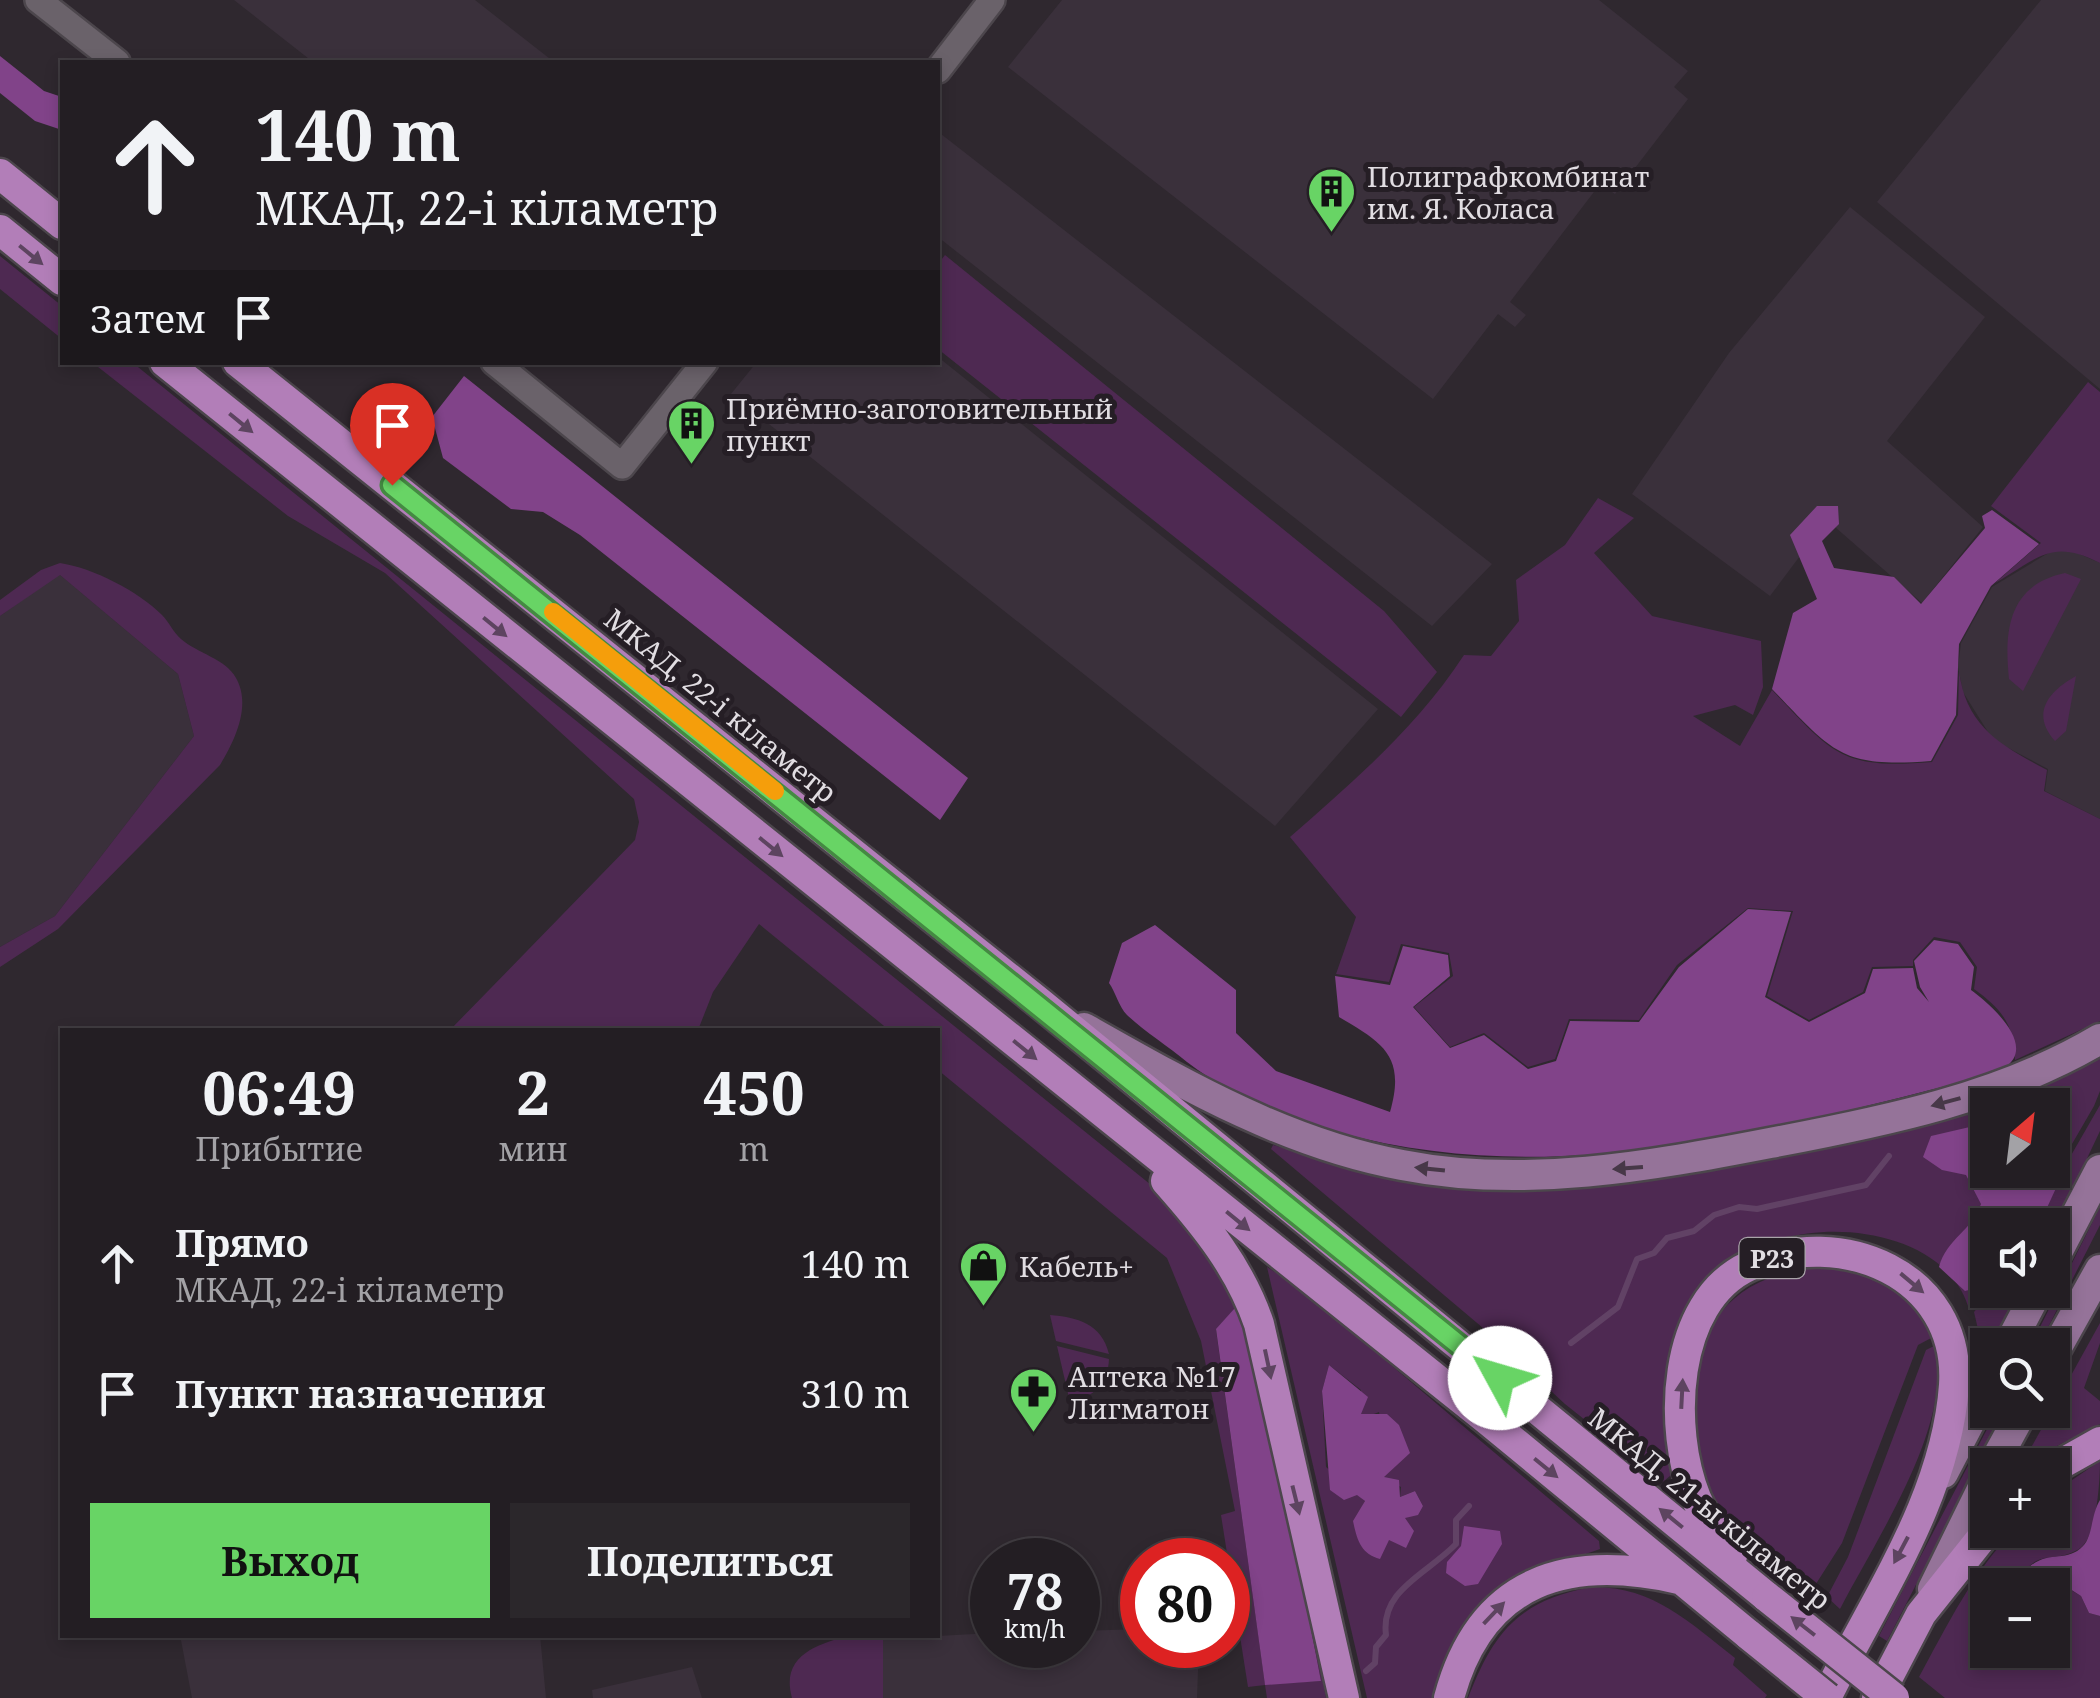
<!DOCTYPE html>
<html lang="ru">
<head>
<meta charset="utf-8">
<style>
  :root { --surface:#231e23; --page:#2b272b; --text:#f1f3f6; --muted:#a3a2a6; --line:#403c41; --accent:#68d465 }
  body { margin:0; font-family:"Noto Serif",serif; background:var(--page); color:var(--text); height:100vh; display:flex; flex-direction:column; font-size:38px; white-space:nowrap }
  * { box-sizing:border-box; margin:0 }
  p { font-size:32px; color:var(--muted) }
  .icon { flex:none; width:55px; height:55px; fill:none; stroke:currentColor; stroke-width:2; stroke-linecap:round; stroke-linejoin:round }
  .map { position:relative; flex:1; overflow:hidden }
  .panel { position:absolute; left:60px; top:1028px; width:880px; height:610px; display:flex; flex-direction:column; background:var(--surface); border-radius:0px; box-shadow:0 5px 15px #0003,0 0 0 2px var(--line) }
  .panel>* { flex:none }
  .hud { position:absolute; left:60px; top:60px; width:880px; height:305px; border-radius:0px; box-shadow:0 5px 15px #0003,0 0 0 2px var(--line); background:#231e23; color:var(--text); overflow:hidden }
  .needle { width:65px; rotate:28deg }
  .buttons { position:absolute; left:1970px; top:1088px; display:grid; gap:20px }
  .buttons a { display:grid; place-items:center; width:100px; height:100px; border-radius:0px; background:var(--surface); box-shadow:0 5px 15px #0003,0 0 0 2px var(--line); font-size:50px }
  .speed { position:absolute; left:970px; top:1538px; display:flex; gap:20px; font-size:50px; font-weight:700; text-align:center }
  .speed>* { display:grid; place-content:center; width:130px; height:130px; border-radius:50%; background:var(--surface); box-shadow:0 5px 15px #0003,0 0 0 2px var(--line); line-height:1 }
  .speed small { font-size:25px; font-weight:400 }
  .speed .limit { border:15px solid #d22; background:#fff; color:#111 }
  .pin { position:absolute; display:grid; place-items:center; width:85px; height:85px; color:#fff; margin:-102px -42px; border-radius:50% 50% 50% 0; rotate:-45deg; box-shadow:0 0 10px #0007 }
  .pin .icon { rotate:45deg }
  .me { position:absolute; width:110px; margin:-55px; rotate:309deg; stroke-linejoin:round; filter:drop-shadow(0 0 8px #0008) }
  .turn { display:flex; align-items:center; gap:35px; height:210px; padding:0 30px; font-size:45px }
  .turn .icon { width:130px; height:130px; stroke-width:2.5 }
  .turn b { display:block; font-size:70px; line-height:85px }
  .then { display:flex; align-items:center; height:95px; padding:0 30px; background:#0003; gap:20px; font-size:38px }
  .eta { display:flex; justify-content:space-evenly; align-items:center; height:170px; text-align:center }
  .eta b { font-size:60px; font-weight:700; line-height:70px }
  .action { display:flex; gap:20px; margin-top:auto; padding:20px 30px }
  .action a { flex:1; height:115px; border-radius:0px; background:var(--accent); color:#111; font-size:40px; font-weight:700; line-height:115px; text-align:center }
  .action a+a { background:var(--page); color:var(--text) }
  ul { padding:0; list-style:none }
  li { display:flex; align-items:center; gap:30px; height:130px; padding:0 30px }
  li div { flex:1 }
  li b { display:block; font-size:38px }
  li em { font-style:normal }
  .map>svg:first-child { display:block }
  .built { fill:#3a303b }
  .green { fill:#4e2952; fill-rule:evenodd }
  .forest { fill:#814389 }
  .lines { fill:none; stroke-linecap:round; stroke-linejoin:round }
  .stream { stroke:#614265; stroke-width:6 }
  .minor-casing { stroke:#4c464c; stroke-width:30 }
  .major-casing { stroke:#4c464c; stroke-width:35 }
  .highway-casing { stroke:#4c464c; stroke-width:35 }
  .minor { stroke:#6a626a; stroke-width:25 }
  .major { stroke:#957399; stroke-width:30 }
  .highway { stroke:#b27eb8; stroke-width:30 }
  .highway-bridge-casing { stroke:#4c464c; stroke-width:35; stroke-linecap:butt }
  .highway-bridge { stroke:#b27eb8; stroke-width:30 }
  .oneway { fill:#5d4460 }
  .oneway2 { fill:#473848 }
  .route-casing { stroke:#448a42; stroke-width:25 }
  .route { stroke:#68d465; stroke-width:18 }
  .slow { stroke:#f59e0b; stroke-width:18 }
  .labels { text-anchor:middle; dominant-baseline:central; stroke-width:10; stroke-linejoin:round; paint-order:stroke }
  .shield { fill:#251e25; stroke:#a9a4a9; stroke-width:2.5 }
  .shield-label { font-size:25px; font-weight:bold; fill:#e1dde2 }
  .poi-label { font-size:28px; fill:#e1dde2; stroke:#251e25; text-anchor:start }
  .street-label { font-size:28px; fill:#e1dde2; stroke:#251e25 }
</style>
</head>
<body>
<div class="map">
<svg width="2100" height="1698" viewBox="0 0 2100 1698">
  <rect width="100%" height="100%" fill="#2f282f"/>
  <path class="built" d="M 234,0 L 475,0 L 554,62 L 313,62 Z
    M 1062,0 L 1599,0 L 1688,71 L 1674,87 L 1688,99 L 1615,194 L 1600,184 L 1510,302 L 1526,315 L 1515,327 L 1498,314 L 1433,399 L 1008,67 Z
    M 2041,0 L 2100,0 L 2100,389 L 1877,202 Z
    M 941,134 L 1492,564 L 1432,626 L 938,237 L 938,139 Z
    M 1850,207 L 1985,317 L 1887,441 L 1983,527 L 1922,603 L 1827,520 L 1770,596 L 1632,494 L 1729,353 Z
    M 938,357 L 1378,709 L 1275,826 L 731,394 L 756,363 L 938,362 Z
    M 2066,548 L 2100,563 L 2100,819 L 2045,791 L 2048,769 L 1993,740 L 1963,692 L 1958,667 L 1961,643 L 1992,587 L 2055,549 Z
    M 59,574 L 178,674 L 194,736 L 55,916 L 0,947 L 0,616 Z
    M 1142,1629 L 1142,1645 L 1199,1645 L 1197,1698 L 883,1698 L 883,1639 L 992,1633 L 992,1645 L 1078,1645 L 1078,1631 Z
    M 180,1635 L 540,1635 L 546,1698 L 192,1698 Z
    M 692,1667 L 702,1698 L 593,1698 L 592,1690 Z"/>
  <path class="green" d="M 945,255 L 1384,611 L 1437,672 L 1401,717 L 938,349 L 938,264 Z
    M 0,256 L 62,306 L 62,339 L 0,289 Z
    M 93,363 L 133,363 L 1166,1197 L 1243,1299 L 1216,1330 L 1265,1684 L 1321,1681 L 1258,1354 L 1326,1698 L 1267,1698 L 1265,1685 L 1248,1687 L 1221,1515 L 1235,1511 L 1201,1341 L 1167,1258 L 938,1070 L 938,1030 L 889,1030 L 759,924 L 713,992 L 698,1030 L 450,1030 L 635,840 L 639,822 L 634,799 L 385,573 L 288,516 Z
    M 2088,382 L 2100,392 L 2100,563 C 2051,538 2039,558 1995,583 L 2041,543 L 1991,506 Z
    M 1598,498 L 1634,518 L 1594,553 L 1652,616 L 1761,641 L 1763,687 L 1753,715 L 1735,705 L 1693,716 L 1740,746 L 1772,690 C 1832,753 1840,770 1932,762 L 1958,715 L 1959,671 C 1966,727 2002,746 2047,770 L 2044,791 L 2100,819 L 2100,1021 L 2015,1060 C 2014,1025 2003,1010 1974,989 L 1977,967 L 1960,942 L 1934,937 L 1913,960 L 1913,966 L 1872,967 L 1863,992 L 1809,1020 L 1767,996 L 1793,911 L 1748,908 L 1677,965 L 1639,1020 L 1569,1019 L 1555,1059 L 1528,1067 L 1484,1033 L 1450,1047 L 1414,1007 L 1453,976 L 1449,953 L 1401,944 L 1389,982 L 1336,974 L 1356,917 L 1290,837 C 1354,781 1417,727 1464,655 L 1491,656 L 1519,621 L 1516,580 L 1565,545 Z
    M 60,563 C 93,568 138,591 162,615 C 169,622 173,632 181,639 C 197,653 226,659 236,678 C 252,706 234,742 220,765 L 58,929 L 0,967 L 0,947 L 55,916 L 194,736 L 178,674 L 60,575 L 0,616 L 0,600 L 41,570 Z
    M 2065,573 L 2081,579 L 2023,691 L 2009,679 C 2004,631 2008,585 2065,573 Z
    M 2076,676 L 2066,731 L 2055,741 C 2030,713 2049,691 2076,676 Z
    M 2100,1055 L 2100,1091 L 2094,1106 L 2025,1225 L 1988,1225 L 1987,1289 L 1968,1306 C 1946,1237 1844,1220 1783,1239 C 1753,1249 1730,1269 1705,1287 L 1671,1475 L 1663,1482 L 1565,1404 L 1483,1328 L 1271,1149 L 1273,1145 L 1408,1181 L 1593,1184 L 1685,1175 L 1775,1157 ZM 1988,1105 L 2052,1105 L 2052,1170 L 1988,1170 Z
    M 2100,1105 L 2100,1131 L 2053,1230 L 2052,1225 L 2031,1225 Z
    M 2100,1207 L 2100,1225 L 2039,1345 L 2031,1345 Z
    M 1827,1266 C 1883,1270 1907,1287 1933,1337 L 1918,1345 L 1842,1543 L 1814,1587 C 1777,1559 1735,1535 1712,1494 C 1699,1471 1697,1444 1695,1419 C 1691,1324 1731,1273 1827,1266 Z
    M 1267,1267 L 1301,1289 L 1599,1541 L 1600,1549 L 1560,1563 L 1436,1698 L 1367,1698 ZM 1329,1365 L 1361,1390 L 1360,1414 L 1366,1417 L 1379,1412 L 1390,1471 L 1383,1477 L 1401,1487 L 1400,1497 L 1415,1491 L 1423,1506 L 1404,1518 L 1389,1539 L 1360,1511 L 1365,1501 L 1326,1467 L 1322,1391 Z
    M 1993,1290 L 2022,1290 L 1993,1345 L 1988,1345 L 1985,1359 L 1974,1312 Z
    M 1050,1315 C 1077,1317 1102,1324 1109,1354 L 1056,1341 Z
    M 2100,1323 L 2100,1343 L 2084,1388 L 2100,1401 L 2100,1424 L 2022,1464 Z
    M 1057,1346 L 1109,1359 C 1108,1384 1094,1397 1070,1402 Z
    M 1934,1346 C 1956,1421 1875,1541 1840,1609 L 1827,1597 L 1848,1557 L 1926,1350 Z
    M 1997,1410 L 2006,1410 L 1887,1641 L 1879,1636 Z
    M 2100,1461 C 2100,1481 2097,1538 2079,1549 C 2051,1566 2039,1544 2015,1585 L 1988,1585 L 1988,1650 L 2052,1650 L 2053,1600 L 2069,1589 L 2081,1596 L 2089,1613 L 2100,1616 L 2100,1698 L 1945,1698 L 1919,1677 C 1947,1626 1973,1572 2014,1530 L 2052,1530 L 2053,1493 Z
    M 1591,1587 C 1653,1586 1689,1622 1735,1658 L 1733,1665 L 1767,1695 L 1765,1698 L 1468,1698 C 1494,1631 1519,1601 1591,1587 Z
    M 851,1635 L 890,1638 L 883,1640 L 883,1698 L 792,1698 C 780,1655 818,1644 851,1635 Z"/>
  <path class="forest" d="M 0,56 L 44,91 L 62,97 L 62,130 L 35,121 L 0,93 Z
    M 464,376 L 968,778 L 940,820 L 580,535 L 543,512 L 511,509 L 443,458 L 432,417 Z
    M 1817,506 L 1838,506 L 1839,524 L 1822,541 L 1834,568 L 1894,577 L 1921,604 L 1985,528 L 1982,516 L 1992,510 L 2039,544 L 1991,586 L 1959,644 L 1956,715 L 1931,761 C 1840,768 1833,752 1772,689 L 1793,613 L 1817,599 L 1790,535 Z
    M 1748,909 L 1791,912 L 1765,997 L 1809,1022 L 1865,993 L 1873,969 L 1913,968 L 1917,988 L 1929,1002 L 1920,987 L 1914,961 L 1934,940 L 1958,944 L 1974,967 L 1971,990 C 1989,1003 2039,1046 2004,1068 C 1996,1074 1982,1076 1973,1079 C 1762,1133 1554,1191 1337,1132 C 1282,1117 1233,1097 1187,1062 C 1168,1046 1145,1032 1127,1015 C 1119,1007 1115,991 1109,983 L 1122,943 L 1155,925 L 1236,990 L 1236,1033 L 1276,1071 L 1390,1112 C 1406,1056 1383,1043 1339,1017 L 1335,976 L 1390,985 L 1403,946 L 1448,955 L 1450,976 L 1413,1007 L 1450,1048 L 1484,1035 L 1528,1069 L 1556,1061 L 1570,1021 L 1639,1022 L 1679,967 Z
    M 1987,1123 L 1988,1170 L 2052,1170 L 2053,1151 L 2063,1173 L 2039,1225 L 1988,1225 L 1987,1285 L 1965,1291 L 1939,1267 C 1947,1238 1972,1231 1981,1204 L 1966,1175 L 1942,1170 L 1923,1157 L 1931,1136 Z
    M 1243,1299 L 1258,1354 L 1321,1681 L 1265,1685 L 1216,1329 Z
    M 1329,1365 L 1368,1397 L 1361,1414 L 1387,1414 L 1399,1425 L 1410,1453 L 1384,1477 L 1399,1480 L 1400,1497 L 1415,1491 L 1423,1506 L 1418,1515 L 1405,1518 L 1414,1531 L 1406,1548 L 1389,1540 L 1380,1559 C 1361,1554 1357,1540 1353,1521 L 1365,1501 L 1357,1495 L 1344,1500 L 1330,1490 L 1322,1391 Z
    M 2100,1500 L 2100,1616 L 2089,1613 L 2081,1596 L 2070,1589 L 2053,1600 L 2052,1585 L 2015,1585 C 2040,1542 2063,1567 2083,1546 C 2093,1536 2091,1514 2100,1500 Z
    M 1464,1526 L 1500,1531 L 1502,1544 L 1478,1584 L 1465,1586 L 1446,1573 L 1447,1562 L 1461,1546 Z"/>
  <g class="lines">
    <path class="stream" d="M 1571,1343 L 1618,1307 L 1637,1259 L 1654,1253 L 1667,1238 L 1694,1231 L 1714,1215 L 1739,1207 L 1757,1209 L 1866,1185 L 1889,1156
      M 1366,1671 L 1375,1663 L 1376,1647 L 1386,1635 C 1380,1590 1427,1574 1456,1544 L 1456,1520 L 1469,1506"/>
    <defs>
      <path id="minor" d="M 38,0 L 117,62
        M 938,70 L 992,0
        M 494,362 L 622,466 L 705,362"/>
      <path id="major" d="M 1084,1028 C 1185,1085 1287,1144 1402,1165 C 1524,1189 1651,1166 1770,1143 C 1882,1122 2001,1098 2100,1039
        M 2052,1262 L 2100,1170
        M 2009,1345 L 2038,1290
        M 2052,1356 L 2100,1270
        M 1993,1465 L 2023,1410
        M 1943,1473 L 1988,1387
        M 1933,1589 L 1988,1477"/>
      <path id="highway" d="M 0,174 L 62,224
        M 0,230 L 62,280
        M 165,362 L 1490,1422 L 1749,1635
        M 238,362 L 1040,1003 L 1767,1597
        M 1166,1181 C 1205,1225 1240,1268 1259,1324 L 1344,1698
        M 2052,1469 L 2100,1442
        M 1732,1556 C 1720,1538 1704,1518 1696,1498 C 1668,1430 1671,1302 1749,1266 C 1840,1225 1961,1274 1954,1385 C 1946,1499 1875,1598 1826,1698
        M 1449,1698 C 1481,1578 1569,1554 1679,1579
        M 1877,1698 L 1921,1614 L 1988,1530"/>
    </defs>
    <use href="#minor" class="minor-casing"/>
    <use href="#major" class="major-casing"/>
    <use href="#highway" class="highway-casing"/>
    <use href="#minor" class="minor"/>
    <use href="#major" class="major"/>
    <use href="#highway" class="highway"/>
    <defs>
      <path id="highway-bridge" d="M 1767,1597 L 1894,1698
        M 1749,1635 L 1827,1698"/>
    </defs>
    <use href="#highway-bridge" class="highway-bridge-casing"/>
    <use href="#highway-bridge" class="highway-bridge"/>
  </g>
  <defs><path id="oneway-solid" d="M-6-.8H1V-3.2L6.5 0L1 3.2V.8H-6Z" transform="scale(2.5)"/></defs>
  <g class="oneway">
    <use href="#oneway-solid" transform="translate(31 255) rotate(39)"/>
    <use href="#oneway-solid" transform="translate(241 423) rotate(39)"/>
    <use href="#oneway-solid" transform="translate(495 627) rotate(39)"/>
    <use href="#oneway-solid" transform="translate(771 847) rotate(39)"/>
    <use href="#oneway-solid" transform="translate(1025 1050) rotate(39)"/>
    <use href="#oneway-solid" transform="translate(1238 1221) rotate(39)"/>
    <use href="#oneway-solid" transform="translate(1912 1283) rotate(40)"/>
    <use href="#oneway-solid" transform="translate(1268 1364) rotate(78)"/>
    <use href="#oneway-solid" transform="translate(1682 1394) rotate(-87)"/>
    <use href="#oneway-solid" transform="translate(1546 1468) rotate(39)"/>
    <use href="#oneway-solid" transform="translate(1296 1500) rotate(76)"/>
    <use href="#oneway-solid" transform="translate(1671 1518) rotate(-141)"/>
    <use href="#oneway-solid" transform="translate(1901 1550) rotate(118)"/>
    <use href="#oneway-solid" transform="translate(1494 1613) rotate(-46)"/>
    <use href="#oneway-solid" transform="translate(1803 1626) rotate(-142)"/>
  </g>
  <g class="oneway2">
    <use href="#oneway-solid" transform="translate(1946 1102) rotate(165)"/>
    <use href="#oneway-solid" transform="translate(1628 1168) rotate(176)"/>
    <use href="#oneway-solid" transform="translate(1430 1169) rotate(-174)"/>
  </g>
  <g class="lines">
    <defs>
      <path id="route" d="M 392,485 L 1500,1378"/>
    </defs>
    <use href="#route" class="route-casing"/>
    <use href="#route" class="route"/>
    <path class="slow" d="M 553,612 L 775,791"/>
  </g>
  <defs>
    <symbol id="building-pin" viewBox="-11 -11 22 30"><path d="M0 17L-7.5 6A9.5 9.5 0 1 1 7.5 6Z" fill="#68d465" stroke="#251e25"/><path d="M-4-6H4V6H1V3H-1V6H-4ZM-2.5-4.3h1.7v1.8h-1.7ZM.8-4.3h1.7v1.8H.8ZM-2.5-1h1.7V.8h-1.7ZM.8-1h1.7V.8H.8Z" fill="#111"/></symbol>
    <symbol id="shop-pin" viewBox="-11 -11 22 30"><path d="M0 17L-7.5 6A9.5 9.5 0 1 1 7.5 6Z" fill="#68d465" stroke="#251e25"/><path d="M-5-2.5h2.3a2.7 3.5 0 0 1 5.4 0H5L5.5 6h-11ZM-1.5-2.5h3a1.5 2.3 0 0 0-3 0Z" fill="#111"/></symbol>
    <symbol id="pharmacy-pin" viewBox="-11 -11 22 30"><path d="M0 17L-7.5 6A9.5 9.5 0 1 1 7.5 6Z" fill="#68d465" stroke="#251e25"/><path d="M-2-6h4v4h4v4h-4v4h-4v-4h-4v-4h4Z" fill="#111"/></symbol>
  </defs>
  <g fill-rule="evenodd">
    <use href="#building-pin" x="1304" y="164" width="55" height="75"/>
    <use href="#building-pin" x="664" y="396" width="55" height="75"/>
    <use href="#shop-pin" x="956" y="1238" width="55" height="75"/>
    <use href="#pharmacy-pin" x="1006" y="1364" width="55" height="75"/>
  </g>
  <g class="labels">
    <rect class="shield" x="1739.5" y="1238" width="65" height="40" rx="8"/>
    <g class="shield-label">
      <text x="1772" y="1258">Р23</text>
    </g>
    <g class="poi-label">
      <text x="1367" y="176">Полиграфкомбинат<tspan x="1367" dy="32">им. Я. Коласа</tspan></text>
      <text x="726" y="408">Приёмно-заготовительный<tspan x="726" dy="32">пункт</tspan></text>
      <text x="1019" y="1266">Кабель+</text>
      <text x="1068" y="1376">Аптека №17<tspan x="1068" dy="32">Лигматон</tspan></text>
    </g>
    <g class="street-label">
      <text transform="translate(721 705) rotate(39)">МКАД, 22-і кіламетр</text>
      <text transform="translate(1710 1508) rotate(39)">МКАД, 21-ы кіламетр</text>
    </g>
  </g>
</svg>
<div class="buttons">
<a><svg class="needle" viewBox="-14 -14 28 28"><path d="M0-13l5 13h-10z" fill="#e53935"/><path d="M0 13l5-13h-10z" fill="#a3a2a6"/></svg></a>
<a><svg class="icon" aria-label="sound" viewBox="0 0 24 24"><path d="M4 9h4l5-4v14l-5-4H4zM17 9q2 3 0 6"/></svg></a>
<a><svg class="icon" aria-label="search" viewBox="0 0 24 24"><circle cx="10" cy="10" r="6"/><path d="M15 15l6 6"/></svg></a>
<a>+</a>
<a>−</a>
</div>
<div class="speed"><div>78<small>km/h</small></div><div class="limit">80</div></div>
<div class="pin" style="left:392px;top:485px;background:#d93025"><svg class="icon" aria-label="arrive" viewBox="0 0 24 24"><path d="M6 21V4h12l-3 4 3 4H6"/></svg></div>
<svg class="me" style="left:1500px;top:1378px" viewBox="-20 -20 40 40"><circle r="19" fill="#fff"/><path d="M0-13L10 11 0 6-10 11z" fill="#68d465"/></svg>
<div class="hud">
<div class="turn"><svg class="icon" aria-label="ahead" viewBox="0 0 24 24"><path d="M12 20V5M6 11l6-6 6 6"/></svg><div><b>140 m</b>МКАД, 22-і кіламетр</div></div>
<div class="then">Затем<svg class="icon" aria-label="arrive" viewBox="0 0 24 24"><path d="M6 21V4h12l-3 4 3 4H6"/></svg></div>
</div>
<section class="panel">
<div class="eta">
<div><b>06:49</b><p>Прибытие</p></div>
<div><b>2</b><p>мин</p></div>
<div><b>450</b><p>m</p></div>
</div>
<ul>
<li><svg class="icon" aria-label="ahead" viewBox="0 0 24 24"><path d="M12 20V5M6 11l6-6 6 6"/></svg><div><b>Прямо</b><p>МКАД, 22-і кіламетр</p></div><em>140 m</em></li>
<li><svg class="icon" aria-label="arrive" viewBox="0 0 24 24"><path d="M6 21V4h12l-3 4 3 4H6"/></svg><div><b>Пункт назначения</b></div><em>310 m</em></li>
</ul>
<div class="action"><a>Выход</a><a>Поделиться</a></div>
</section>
</div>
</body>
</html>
